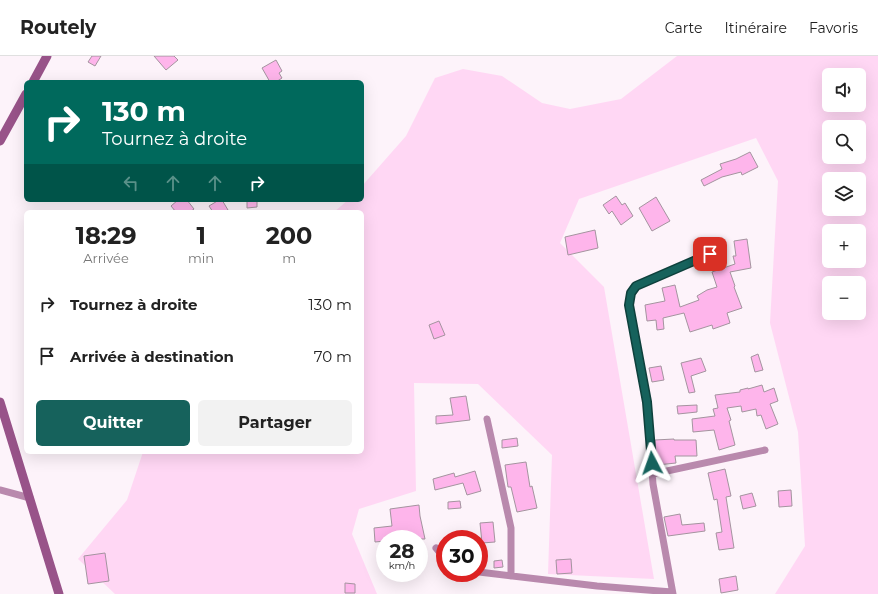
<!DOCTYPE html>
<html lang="fr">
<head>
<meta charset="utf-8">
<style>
  :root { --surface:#fff; --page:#f2f2f2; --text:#222; --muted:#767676; --line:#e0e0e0; --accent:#16625c }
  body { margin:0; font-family:Montserrat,sans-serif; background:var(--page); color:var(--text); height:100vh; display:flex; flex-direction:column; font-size:15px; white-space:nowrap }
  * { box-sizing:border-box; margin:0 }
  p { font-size:13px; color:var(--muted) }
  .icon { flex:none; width:22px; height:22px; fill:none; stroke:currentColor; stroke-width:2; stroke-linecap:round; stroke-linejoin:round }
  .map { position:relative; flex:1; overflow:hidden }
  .panel { position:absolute; left:24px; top:154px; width:340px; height:244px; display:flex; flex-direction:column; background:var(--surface); border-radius:6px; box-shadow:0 4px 16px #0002 }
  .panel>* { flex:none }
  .top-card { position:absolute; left:24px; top:24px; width:340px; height:122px; border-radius:6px; box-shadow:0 4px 16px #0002; background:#00695c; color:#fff; overflow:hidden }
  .buttons { position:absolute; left:822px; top:12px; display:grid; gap:8px }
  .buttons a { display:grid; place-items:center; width:44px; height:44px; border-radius:6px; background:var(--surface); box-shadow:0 4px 16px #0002; font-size:20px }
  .speed { position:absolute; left:376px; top:474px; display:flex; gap:8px; font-size:20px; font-weight:700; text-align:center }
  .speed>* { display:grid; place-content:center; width:52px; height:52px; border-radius:50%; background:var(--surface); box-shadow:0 4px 16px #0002; line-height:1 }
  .speed small { font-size:10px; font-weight:400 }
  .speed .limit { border:6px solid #d22; background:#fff; color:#111 }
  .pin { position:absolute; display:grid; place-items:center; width:34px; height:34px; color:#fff; margin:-17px; border-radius:8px; box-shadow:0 2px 6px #0006 }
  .me { position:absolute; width:44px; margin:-22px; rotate:356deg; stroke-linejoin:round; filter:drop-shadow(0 0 3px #0008) }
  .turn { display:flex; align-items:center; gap:14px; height:84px; padding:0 12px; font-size:18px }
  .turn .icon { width:52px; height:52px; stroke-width:2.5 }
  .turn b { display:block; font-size:28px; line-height:34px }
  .lanes { display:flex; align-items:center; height:38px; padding:0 12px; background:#0003; justify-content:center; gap:20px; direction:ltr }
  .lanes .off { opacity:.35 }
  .eta { display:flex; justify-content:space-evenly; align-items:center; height:68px; text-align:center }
  .eta b { font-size:24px; font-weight:700; line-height:28px }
  .primary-button { display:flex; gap:8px; margin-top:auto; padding:8px 12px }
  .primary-button a { flex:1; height:46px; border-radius:6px; background:var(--accent); color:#fff; font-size:16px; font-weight:700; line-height:46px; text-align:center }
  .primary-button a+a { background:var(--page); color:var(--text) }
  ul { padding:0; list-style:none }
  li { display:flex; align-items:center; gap:12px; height:52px; padding:0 12px }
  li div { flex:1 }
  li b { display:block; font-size:15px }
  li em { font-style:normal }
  header { display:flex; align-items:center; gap:24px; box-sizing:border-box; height:56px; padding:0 20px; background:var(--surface); border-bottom:1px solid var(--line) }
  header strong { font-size:19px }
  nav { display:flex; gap:22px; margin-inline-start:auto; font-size:14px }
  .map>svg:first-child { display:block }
  .green { fill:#ffd7f4; fill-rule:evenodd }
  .building { fill:#feb5eb; stroke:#a4949f }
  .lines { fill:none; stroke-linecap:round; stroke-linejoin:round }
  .street { stroke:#b989ad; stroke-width:7 }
  .secondary { stroke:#985389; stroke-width:9 }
  .route-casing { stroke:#0e403c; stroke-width:10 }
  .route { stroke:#16625c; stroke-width:7 }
</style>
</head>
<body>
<header>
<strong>Routely</strong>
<nav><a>Carte</a><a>Itinéraire</a><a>Favoris</a></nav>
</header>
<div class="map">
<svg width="878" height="538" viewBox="0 0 878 538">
  <rect width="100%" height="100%" fill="#fdf3fa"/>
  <path class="green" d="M 677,0 L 878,0 L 878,538 L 775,538 L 805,490 L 798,376 L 770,267 L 778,125 L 756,82 L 579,143 L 560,187 L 604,231 L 654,523 L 548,518 L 552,399 L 478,328 L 414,327 L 416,435 L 359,453 L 352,478 L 377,538 L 115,538 L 78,503 L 127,444 L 143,396 L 362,396 L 362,156 L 334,156 L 348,144 L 362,144 L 362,130 L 406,80 L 435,22 L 463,13 L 502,20 L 542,47 L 570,53 L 621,43 ZM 829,19 L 859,19 L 859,49 L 829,49 ZM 829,71 L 859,71 L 859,101 L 829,101 ZM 829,123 L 859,123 L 859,153 L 829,153 ZM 829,175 L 859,175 L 859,205 L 829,205 ZM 829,227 L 859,227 L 859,257 L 829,257 Z"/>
  <path class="building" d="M 92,0 L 101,0 L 95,10 L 88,6 Z
    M 154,0 L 174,0 L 178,4 L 166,14 Z
    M 276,4 L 282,15 L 279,17 L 282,22 L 276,26 L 270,26 L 262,12 Z
    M 750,96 L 758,111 L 742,119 L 741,116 L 722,121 L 704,130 L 701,124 L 722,113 L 720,108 L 736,103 Z
    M 616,140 L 622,149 L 625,147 L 633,160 L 621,169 L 612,155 L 609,158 L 603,149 Z
    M 656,141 L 670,165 L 652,175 L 639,152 Z
    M 178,144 L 187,144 L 194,153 L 190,156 L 176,156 L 171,150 Z
    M 219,144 L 222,144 L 228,154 L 223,156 L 213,156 L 209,150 Z
    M 257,144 L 257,151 L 247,152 L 247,145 Z
    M 595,174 L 598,192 L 568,199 L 565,181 Z
    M 747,183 L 751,212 L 730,216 L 735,230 L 734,231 L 742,252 L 727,257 L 730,267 L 713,273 L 712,269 L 690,276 L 684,257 L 663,262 L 664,273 L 657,274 L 656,264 L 647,265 L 645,249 L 665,245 L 662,232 L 675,229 L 680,251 L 699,244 L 697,240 L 707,234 L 717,231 L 712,216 L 735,208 L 733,200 L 736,200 L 734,185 Z
    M 439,265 L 445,279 L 434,283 L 429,269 Z
    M 758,298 L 763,314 L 755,316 L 751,301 Z
    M 701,302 L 706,315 L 691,320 L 695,336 L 689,337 L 681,307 Z
    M 661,310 L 664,324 L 652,326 L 649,312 Z
    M 762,329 L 764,336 L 774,332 L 778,345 L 770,348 L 778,368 L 766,373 L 761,359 L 757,360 L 756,353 L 742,356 L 741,350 L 727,352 L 731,364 L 729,365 L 735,389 L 719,394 L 714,374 L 693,376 L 692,363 L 715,360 L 713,353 L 718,352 L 715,339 L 740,336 L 740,334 L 748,332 L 748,333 Z
    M 466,340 L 470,364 L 436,368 L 436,360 L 453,359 L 450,342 Z
    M 697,349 L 697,356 L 678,358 L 677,350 Z
    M 517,382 L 518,390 L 502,392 L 502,384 Z
    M 674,383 L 674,384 L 696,384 L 697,400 L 675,400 L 676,407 L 657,409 L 655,384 Z
    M 526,406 L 530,431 L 532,430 L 537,452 L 517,456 L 511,431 L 508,431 L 505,409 Z
    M 725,413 L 731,440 L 726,441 L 734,492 L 719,494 L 716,477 L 722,476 L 717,443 L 714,444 L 708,417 Z
    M 475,415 L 481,435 L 467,439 L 463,427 L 435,434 L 433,423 L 454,417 L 455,421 Z
    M 791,434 L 792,450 L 779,451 L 778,435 Z
    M 752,437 L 756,450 L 743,453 L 740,440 Z
    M 460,445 L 461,452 L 448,453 L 448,446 Z
    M 419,449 L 420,460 L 425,483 L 385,483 L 385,485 L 375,486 L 374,472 L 392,470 L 390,453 Z
    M 680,458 L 682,469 L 704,467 L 705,475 L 668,480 L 664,461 Z
    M 493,466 L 495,486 L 482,487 L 480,467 Z
    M 105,497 L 109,525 L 88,528 L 84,500 Z
    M 571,503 L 572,517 L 557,518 L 556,504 Z
    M 502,504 L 503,511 L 494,512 L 494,505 Z
    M 736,520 L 738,534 L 721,537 L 719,523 Z
    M 345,527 L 355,528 L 355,537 L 345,537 Z"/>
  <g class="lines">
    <path class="street" d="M 487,363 L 511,472 L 511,520
      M 653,418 L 765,394
      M 0,434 L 30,442
      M 436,492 L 445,503
      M 479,516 L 597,530 L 672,536
      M 673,538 L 653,428 L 647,346 L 629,249 L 631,237 L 636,230 L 710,198"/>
    <path class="secondary" d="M 33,26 L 47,0
      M 0,85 L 26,38
      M 0,346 L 59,538"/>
  </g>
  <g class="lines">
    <defs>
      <path id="route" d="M 652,407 L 647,346 L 629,249 L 631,237 L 636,230 L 710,198"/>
    </defs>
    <use href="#route" class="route-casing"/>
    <use href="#route" class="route"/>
  </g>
</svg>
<div class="buttons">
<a><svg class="icon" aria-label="sound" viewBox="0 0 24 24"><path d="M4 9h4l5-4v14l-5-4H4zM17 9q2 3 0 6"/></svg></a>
<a><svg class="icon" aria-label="search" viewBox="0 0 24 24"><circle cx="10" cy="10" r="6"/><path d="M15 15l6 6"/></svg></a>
<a><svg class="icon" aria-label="layers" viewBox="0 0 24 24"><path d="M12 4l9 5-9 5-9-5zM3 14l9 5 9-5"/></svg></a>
<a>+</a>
<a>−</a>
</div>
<div class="speed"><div>28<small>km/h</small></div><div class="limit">30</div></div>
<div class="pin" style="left:710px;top:198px;background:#d93025"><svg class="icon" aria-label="arrive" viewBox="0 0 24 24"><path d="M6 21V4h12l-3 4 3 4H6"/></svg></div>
<svg class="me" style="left:652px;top:407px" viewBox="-20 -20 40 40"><path d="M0-17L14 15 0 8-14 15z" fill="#16625c" stroke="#fff" stroke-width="4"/></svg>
<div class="top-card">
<div class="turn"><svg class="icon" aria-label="right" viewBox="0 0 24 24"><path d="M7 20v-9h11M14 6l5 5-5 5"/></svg><div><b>130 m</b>Tournez à droite</div></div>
<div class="lanes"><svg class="icon off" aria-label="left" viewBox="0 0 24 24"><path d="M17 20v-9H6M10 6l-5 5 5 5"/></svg><svg class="icon off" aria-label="ahead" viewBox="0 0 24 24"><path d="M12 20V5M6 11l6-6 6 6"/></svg><svg class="icon off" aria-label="ahead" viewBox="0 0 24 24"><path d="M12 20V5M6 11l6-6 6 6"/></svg><svg class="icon" aria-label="right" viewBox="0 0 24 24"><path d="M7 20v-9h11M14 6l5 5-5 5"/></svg></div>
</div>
<section class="panel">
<div class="eta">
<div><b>18:29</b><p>Arrivée</p></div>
<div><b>1</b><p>min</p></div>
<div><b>200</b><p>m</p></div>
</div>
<ul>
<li><svg class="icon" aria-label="right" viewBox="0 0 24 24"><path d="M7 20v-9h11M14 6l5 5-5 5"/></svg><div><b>Tournez à droite</b></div><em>130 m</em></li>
<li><svg class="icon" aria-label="arrive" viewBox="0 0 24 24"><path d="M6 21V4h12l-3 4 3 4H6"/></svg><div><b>Arrivée à destination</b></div><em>70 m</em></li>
</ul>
<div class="primary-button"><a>Quitter</a><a>Partager</a></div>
</section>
</div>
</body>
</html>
